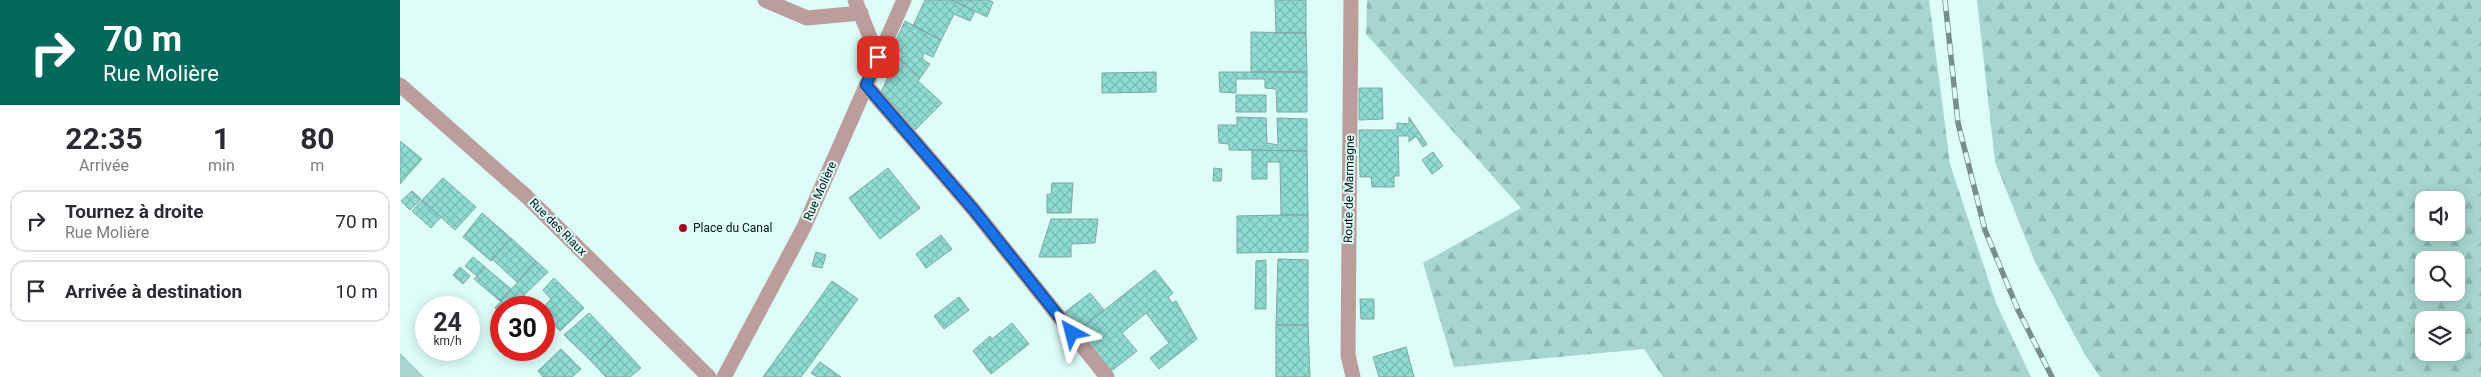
<!DOCTYPE html>
<html lang="fr">
<head>
<meta charset="utf-8">
<style>
  :root { --surface:#fff; --page:#f7f7f7; --text:#2b2b33; --muted:#7c7c81; --line:#e1e1e2 }
  body { margin:0; font-family:Roboto,sans-serif; background:var(--page); color:var(--text); height:100vh; display:flex; flex-direction:column; font-size:19px; white-space:nowrap }
  * { box-sizing:border-box; margin:0 }
  p { font-size:16px; color:var(--muted) }
  .icon { flex:none; width:28px; height:28px; fill:none; stroke:currentColor; stroke-width:2; stroke-linecap:round; stroke-linejoin:round }
  .map { position:relative; flex:1; overflow:hidden }
  .sheet { display:flex; flex-direction:column; background:var(--surface); width:400px }
  .sheet>* { flex:none }
  .guide { background:#00695c; color:#fff; overflow:hidden }
  .tools { position:absolute; left:2015px; top:191px; display:grid; gap:10px }
  .tools a { display:grid; place-items:center; width:50px; height:50px; border-radius:10px; background:var(--surface); box-shadow:0 2px 12px #0003; font-size:25px }
  .speed { position:absolute; left:15px; top:296px; display:flex; gap:10px; font-size:25px; font-weight:700; text-align:center }
  .speed>* { display:grid; place-content:center; width:65px; height:65px; border-radius:50%; background:var(--surface); box-shadow:0 2px 12px #0003; line-height:1 }
  .speed small { font-size:12px; font-weight:400 }
  .speed .limit { border:8px solid #d22; background:#fff; color:#111 }
  .pin { position:absolute; display:grid; place-items:center; width:42px; height:42px; color:#fff; margin:-21px; border-radius:10px; box-shadow:0 2px 8px #0006 }
  .me { position:absolute; width:55px; margin:-28px; rotate:322deg; stroke-linejoin:round; filter:drop-shadow(0 0 4px #0008) }
  .turn { display:flex; align-items:center; gap:18px; height:105px; padding:0 20px; font-size:22px }
  .turn .icon { width:65px; height:65px; stroke-width:2.5 }
  .turn b { display:block; font-size:35px; line-height:42px }
  .eta { display:flex; justify-content:space-evenly; align-items:center; height:85px; text-align:center }
  .eta b { font-size:30px; font-weight:700; line-height:35px }
  ul { padding:0; list-style:none }
  li { display:flex; align-items:center; gap:15px; height:62px; margin:0 10px 8px; padding:0 10px; border:2px solid var(--line); border-radius:15px }
  li div { flex:1 }
  li b { display:block; font-size:19px }
  li em { font-style:normal }
  main { display:flex; flex:1; min-height:0 }
  .map>svg:first-child { display:block }
  .forest { fill:url(#forest-firs); fill-rule:evenodd }
  .building { fill:url(#building-cross-hatch); stroke:#81a7a2 }
  .lines { fill:none; stroke-linecap:round; stroke-linejoin:round }
  .minor { stroke:#bb9d9b; stroke-width:15 }
  .tertiary { stroke:#bb9d9b; stroke-width:15 }
  .rail-casing { stroke:#778e8b; stroke-width:5.5 }
  .rail { stroke:#ddfdf9; stroke-width:4; stroke-dasharray:11; stroke-linecap:butt }
  .route-casing { stroke:#114b97; stroke-width:12 }
  .route { stroke:#1a73e8; stroke-width:9 }
  .poi-dot { fill:#a2041d; stroke:#ddfdf9; stroke-width:2 }
  .labels { text-anchor:middle; dominant-baseline:central; stroke-width:4; stroke-linejoin:round; paint-order:stroke }
  .street-label { font-size:12px; fill:#051311; stroke:#ddfdf9 }
  .poi-label { font-size:12px; fill:#051311; stroke:#ddfdf9; text-anchor:start }
</style>
</head>
<body>
<main>
<section class="sheet">
<div class="guide">
<div class="turn"><svg class="icon" aria-label="right" viewBox="0 0 24 24"><path d="M7 20v-9h11M14 6l5 5-5 5"/></svg><div><b>70 m</b>Rue Molière</div></div>
</div>
<div class="eta">
<div><b>22:35</b><p>Arrivée</p></div>
<div><b>1</b><p>min</p></div>
<div><b>80</b><p>m</p></div>
</div>
<ul>
<li><svg class="icon" aria-label="right" viewBox="0 0 24 24"><path d="M7 20v-9h11M14 6l5 5-5 5"/></svg><div><b>Tournez à droite</b><p>Rue Molière</p></div><em>70 m</em></li>
<li><svg class="icon" aria-label="arrive" viewBox="0 0 24 24"><path d="M6 21V4h12l-3 4 3 4H6"/></svg><div><b>Arrivée à destination</b></div><em>10 m</em></li>
</ul>
</section>
<div class="map">
<svg width="2081" height="377" viewBox="0 0 2081 377">
  <defs>
    <pattern id="forest-firs" width="22" height="20" patternUnits="userSpaceOnUse" patternTransform="scale(1.25)"><rect width="22" height="20" fill="#a6d6cf"/><path d="M5 1l3.5 6h-7zM16 11l3.5 6h-7z" fill="#8db7b1"/></pattern>
    <pattern id="building-cross-hatch" width="8" height="8" patternUnits="userSpaceOnUse" patternTransform="scale(1.25)"><rect width="8" height="8" fill="#8edcd2"/><path d="M0 0l8 8M0 8l8-8" fill="none" stroke="#79bcb3"/></pattern>
  </defs>
  <rect width="100%" height="100%" fill="#ddfdf9"/>
  <path class="forest" d="M 967,0 L 1529,0 L 1550,164 L 1596,303 L 1631,377 L 1263,377 L 1244,349 L 1054,367 L 1023,263 L 1121,208 L 966,34 Z
    M 1577,0 L 2081,0 L 2081,377 L 1700,377 L 1684,353 L 1635,262 L 1595,162 ZM 2024,200 L 2056,200 L 2056,232 L 2024,232 ZM 2024,260 L 2056,260 L 2056,292 L 2024,292 ZM 2024,320 L 2056,320 L 2056,352 L 2024,352 Z
    M 0,353 L 24,377 L 0,377 Z"/>
  <path class="building" d="M 525,0 L 552,0 L 575,11 L 570,21 L 554,14 L 541,40 L 513,26 Z
    M 552,0 L 588,0 L 593,2 L 587,17 Z
    M 875,0 L 906,0 L 906,33 L 876,33 Z
    M 505,21 L 541,40 L 533,57 L 524,53 L 522,59 L 530,64 L 520,78 L 498,57 L 499,53 L 492,49 Z
    M 851,32 L 906,33 L 907,72 L 851,72 Z
    M 498,57 L 520,78 L 518,81 L 542,103 L 513,132 L 481,92 Z
    M 756,72 L 756,92 L 702,93 L 702,73 Z
    M 819,72 L 907,72 L 907,112 L 877,112 L 876,89 L 865,88 L 865,79 L 836,79 L 836,93 L 820,92 Z
    M 959,88 L 982,88 L 983,119 L 959,120 Z
    M 836,95 L 866,95 L 866,112 L 836,112 Z
    M 837,117 L 866,118 L 867,143 L 878,145 L 877,118 L 907,119 L 907,151 L 829,150 L 829,144 L 819,143 L 818,125 L 837,125 Z
    M 1009,117 L 1027,144 L 1023,147 L 1016,136 L 1009,142 L 1009,136 L 998,136 L 999,176 L 994,176 L 994,187 L 972,187 L 971,177 L 960,177 L 959,130 L 997,130 L 997,123 L 1009,124 Z
    M 0,141 L 22,159 L 0,184 Z
    M 852,150 L 907,151 L 908,215 L 881,215 L 880,162 L 867,162 L 867,179 L 852,179 Z
    M 1033,152 L 1043,166 L 1032,174 L 1022,160 Z
    M 488,168 L 520,208 L 480,239 L 449,198 Z
    M 814,168 L 822,169 L 821,181 L 813,181 Z
    M 43,178 L 76,207 L 55,230 L 22,200 Z
    M 652,183 L 673,183 L 671,213 L 647,213 L 647,194 L 651,195 Z
    M 12,191 L 21,199 L 10,210 L 1,201 Z
    M 22,200 L 41,217 L 31,228 L 12,211 Z
    M 82,213 L 111,238 L 91,261 L 63,237 Z
    M 881,215 L 908,215 L 908,252 L 837,253 L 837,216 Z
    M 651,219 L 698,219 L 695,243 L 671,244 L 671,257 L 639,257 Z
    M 541,235 L 552,249 L 526,268 L 516,254 Z
    M 111,238 L 136,261 L 117,282 L 92,259 Z
    M 416,252 L 426,255 L 422,268 L 412,266 Z
    M 73,257 L 85,267 L 77,276 L 65,266 Z
    M 878,259 L 908,260 L 908,325 L 876,325 Z
    M 866,260 L 866,309 L 855,309 L 856,261 Z
    M 136,261 L 148,272 L 124,295 L 137,308 L 101,308 L 101,314 L 95,308 Z
    M 60,267 L 70,276 L 63,284 L 53,275 Z
    M 85,267 L 111,289 L 100,301 L 74,279 Z
    M 755,270 L 773,293 L 768,297 L 772,303 L 776,301 L 797,339 L 759,369 L 750,358 L 769,343 L 746,313 L 722,333 L 737,351 L 706,375 L 674,334 Z
    M 154,278 L 184,308 L 160,331 L 144,314 L 143,308 L 151,299 L 143,290 Z
    M 432,281 L 458,299 L 401,377 L 363,377 Z
    M 690,293 L 704,310 L 674,334 L 660,316 Z
    M 559,297 L 569,310 L 544,329 L 534,316 Z
    M 960,299 L 974,299 L 974,319 L 961,319 Z
    M 189,313 L 213,338 L 190,360 L 164,335 Z
    M 612,323 L 629,344 L 591,374 L 573,351 L 590,336 L 592,339 Z
    M 876,325 L 908,325 L 910,377 L 876,377 Z
    M 213,338 L 241,368 L 230,377 L 206,377 L 190,360 Z
    M 1006,347 L 1014,377 L 979,377 L 973,357 Z
    M 161,349 L 181,369 L 172,377 L 143,377 L 138,371 Z
    M 420,362 L 441,377 L 417,377 L 411,373 Z"/>
  <g class="lines">
    <path class="minor" d="M 365,0 L 407,18 L 461,13
      M 455,0 L 478,57
      M 0,85 L 126,196 L 309,377
      M 466,85 L 573,209 L 707,377
      M 324,377 L 404,227 L 504,0"/>
    <path class="tertiary" d="M 951,0 L 948,355 L 953,377"/>
    <defs>
      <path id="rail" d="M 1545,0 L 1558,123 L 1585,230 L 1618,310 L 1652,377"/>
    </defs>
    <use href="#rail" class="rail-casing"/>
    <use href="#rail" class="rail"/>
  </g>
  <g class="lines">
    <defs>
      <path id="route" d="M 478,57 L 466,85 L 573,209 L 672,333"/>
    </defs>
    <use href="#route" class="route-casing"/>
    <use href="#route" class="route"/>
  </g>
  <circle class="poi-dot" cx="283" cy="228" r="5"/>
  <g class="labels">
    <g class="street-label">
      <text transform="translate(949 189) rotate(-89)">Route de Marmagne</text>
      <text transform="translate(420 191) rotate(-66)">Rue Molière</text>
      <text transform="translate(158 227) rotate(45)">Rue des Riaux</text>
    </g>
    <g class="poi-label">
      <text x="293" y="228">Place du Canal</text>
    </g>
  </g>
</svg>
<div class="tools">
<a><svg class="icon" aria-label="sound" viewBox="0 0 24 24"><path d="M4 9h4l5-4v14l-5-4H4zM17 9q2 3 0 6"/></svg></a>
<a><svg class="icon" aria-label="search" viewBox="0 0 24 24"><circle cx="10" cy="10" r="6"/><path d="M15 15l6 6"/></svg></a>
<a><svg class="icon" aria-label="layers" viewBox="0 0 24 24"><path d="M12 4l9 5-9 5-9-5zM3 14l9 5 9-5"/></svg></a>
</div>
<div class="speed"><div>24<small>km/h</small></div><div class="limit">30</div></div>
<div class="pin" style="left:478px;top:57px;background:#d93025"><svg class="icon" aria-label="arrive" viewBox="0 0 24 24"><path d="M6 21V4h12l-3 4 3 4H6"/></svg></div>
<svg class="me" style="left:672px;top:333px" viewBox="-20 -20 40 40"><path d="M0-17L14 15 0 8-14 15z" fill="#1a73e8" stroke="#fff" stroke-width="4"/></svg>
</div>
</main>
</body>
</html>
